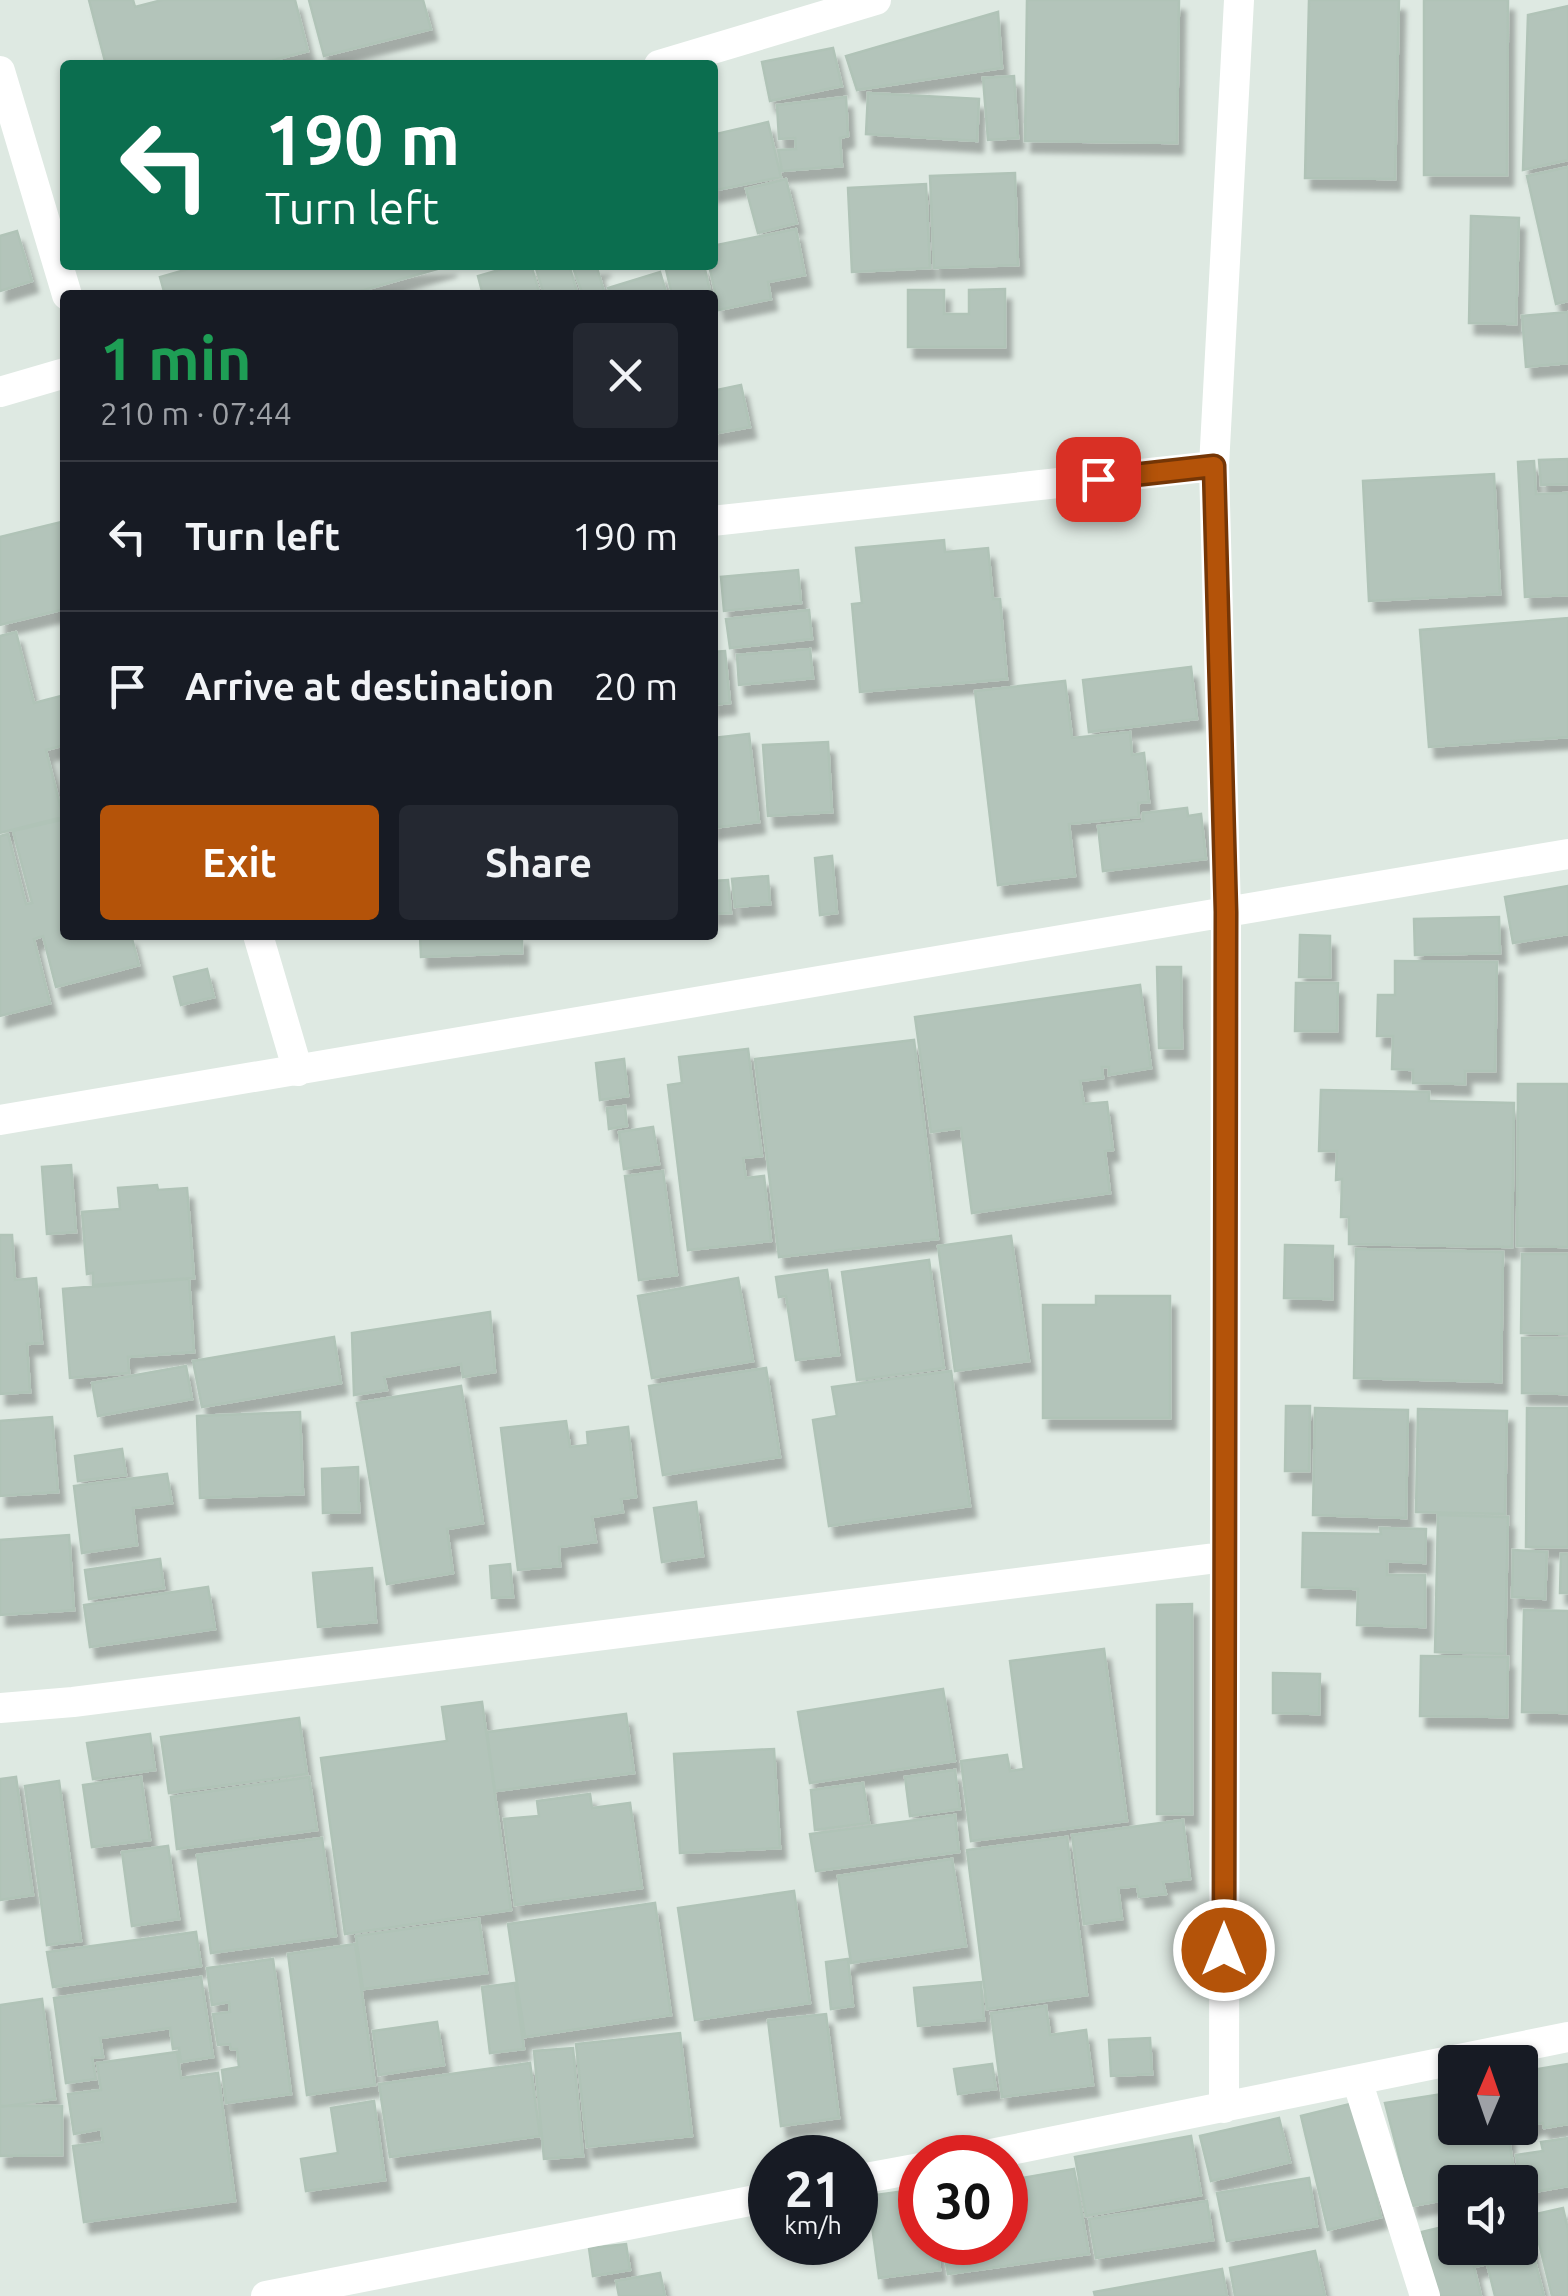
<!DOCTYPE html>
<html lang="en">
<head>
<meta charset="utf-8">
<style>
  :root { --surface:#171b24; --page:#242831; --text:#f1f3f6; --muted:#9ea1a6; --line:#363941; --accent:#b45309 }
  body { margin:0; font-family:Ubuntu,sans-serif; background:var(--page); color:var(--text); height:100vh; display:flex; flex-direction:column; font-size:38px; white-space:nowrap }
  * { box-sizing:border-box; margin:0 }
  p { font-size:32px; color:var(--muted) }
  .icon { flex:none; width:55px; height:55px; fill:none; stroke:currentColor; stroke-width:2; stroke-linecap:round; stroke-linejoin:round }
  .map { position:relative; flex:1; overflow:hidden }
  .drawer { position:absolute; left:60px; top:290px; width:658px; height:650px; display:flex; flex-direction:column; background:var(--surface); border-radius:10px; box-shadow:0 2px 8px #0004 }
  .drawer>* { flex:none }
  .guide { position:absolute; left:60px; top:60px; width:658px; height:210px; border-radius:10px; box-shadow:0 2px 8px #0004; background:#0b6e4f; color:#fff; overflow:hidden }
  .needle { width:65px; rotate:2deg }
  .controls { position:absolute; left:1438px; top:2045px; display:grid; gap:20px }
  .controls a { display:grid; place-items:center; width:100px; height:100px; border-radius:10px; background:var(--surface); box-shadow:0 2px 8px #0004; font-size:50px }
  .speed { position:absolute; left:748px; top:2135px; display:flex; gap:20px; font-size:50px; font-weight:700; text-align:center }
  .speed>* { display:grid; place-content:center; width:130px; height:130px; border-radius:50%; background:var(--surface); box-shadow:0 2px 8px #0004; line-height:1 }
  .speed small { font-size:25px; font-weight:400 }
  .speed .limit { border:15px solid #d22; background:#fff; color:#111 }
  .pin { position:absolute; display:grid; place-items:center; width:85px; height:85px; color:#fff; margin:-42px; border-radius:20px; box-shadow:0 5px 15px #0006 }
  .me { position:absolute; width:110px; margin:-55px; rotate:0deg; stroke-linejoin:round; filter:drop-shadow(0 0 8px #0008) }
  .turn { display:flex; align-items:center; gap:35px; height:210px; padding:0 40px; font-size:45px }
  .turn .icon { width:130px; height:130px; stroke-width:2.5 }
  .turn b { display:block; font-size:70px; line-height:85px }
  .round { display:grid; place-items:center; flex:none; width:105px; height:105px; border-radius:10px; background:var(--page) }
  .headline { display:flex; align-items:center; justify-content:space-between; height:170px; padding:0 40px }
  h1 { font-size:60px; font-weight:700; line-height:75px; color:#1e9e55 }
  .button { display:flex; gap:20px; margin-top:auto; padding:20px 40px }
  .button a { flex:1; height:115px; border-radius:10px; background:var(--accent); color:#fff; font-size:40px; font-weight:700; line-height:115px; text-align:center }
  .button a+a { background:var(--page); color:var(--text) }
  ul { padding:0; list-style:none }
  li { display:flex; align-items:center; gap:30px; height:150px; padding:0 40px; border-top:2px solid var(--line) }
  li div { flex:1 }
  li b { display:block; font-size:38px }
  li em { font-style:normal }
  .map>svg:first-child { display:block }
  .building { fill:#b3c4ba; stroke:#b0c3b7; stroke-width:2.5; filter:url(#shadow) }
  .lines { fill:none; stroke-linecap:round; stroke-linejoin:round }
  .street { stroke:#fff; stroke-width:30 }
  .route-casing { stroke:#753606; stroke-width:25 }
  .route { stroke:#b45309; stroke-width:18 }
</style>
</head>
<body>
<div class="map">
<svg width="1568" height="2296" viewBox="0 0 1568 2296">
  <defs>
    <filter id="shadow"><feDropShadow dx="6" dy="11" stdDeviation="2.5" flood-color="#0004"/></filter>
  </defs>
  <rect width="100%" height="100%" fill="#dee9e2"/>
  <path class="building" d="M 89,0 L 133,0 L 135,7 L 162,0 L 295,0 L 308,51 L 255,65 L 106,65 Z
    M 309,0 L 423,0 L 431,29 L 324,56 Z
    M 1027,0 L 1179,0 L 1177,143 L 1025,141 Z
    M 1309,0 L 1399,0 L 1395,179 L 1305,178 Z
    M 1424,0 L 1508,0 L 1507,175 L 1424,175 Z
    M 1568,6 L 1568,160 L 1523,170 L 1528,15 Z
    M 998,12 L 1002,68 L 857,90 L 846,56 Z
    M 833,48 L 842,86 L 770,101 L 762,62 Z
    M 1014,76 L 1018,138 L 988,140 L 983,78 Z
    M 868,93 L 979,99 L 977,141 L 866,134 Z
    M 846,97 L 848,136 L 840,138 L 842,166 L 782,171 L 778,150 L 796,149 L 795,138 L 779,139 L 777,105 Z
    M 768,122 L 781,177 L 712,191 L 712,135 Z
    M 1568,167 L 1568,301 L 1556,304 L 1527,176 Z
    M 1015,173 L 1018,265 L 934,268 L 930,176 Z
    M 786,179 L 797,223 L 758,233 L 746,189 Z
    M 926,184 L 930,268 L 852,272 L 848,188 Z
    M 1471,216 L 1519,218 L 1516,324 L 1469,323 Z
    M 796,229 L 805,275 L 768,282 L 771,299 L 719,310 L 709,265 L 712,265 L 712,246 Z
    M 17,231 L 32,281 L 0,291 L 0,236 Z
    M 202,265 L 278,267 L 451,265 L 347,295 L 165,295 L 160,277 Z
    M 516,265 L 531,265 L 540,295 L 483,295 L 478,276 Z
    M 535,265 L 569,265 L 578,295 L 544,295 Z
    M 572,265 L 605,265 L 597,268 L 604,291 L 583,295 Z
    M 665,265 L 704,265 L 711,295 L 672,295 Z
    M 660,272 L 667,295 L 611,295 L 608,288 Z
    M 1005,289 L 1005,347 L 908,347 L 908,290 L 944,290 L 944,314 L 969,314 L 969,290 Z
    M 1568,312 L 1568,363 L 1526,367 L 1522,316 Z
    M 741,385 L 750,427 L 712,434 L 712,391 Z
    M 1568,459 L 1568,484 L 1541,485 L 1539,460 Z
    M 1534,461 L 1536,494 L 1568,493 L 1568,595 L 1525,597 L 1518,462 Z
    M 1494,474 L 1500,594 L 1369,601 L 1363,481 Z
    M 65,521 L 65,609 L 0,625 L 0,537 Z
    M 944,540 L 945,552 L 988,548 L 993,599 L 1000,599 L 1007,679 L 860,692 L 852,604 L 862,603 L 856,548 Z
    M 798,570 L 801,603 L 724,611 L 721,577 Z
    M 809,610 L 812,639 L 730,648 L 726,619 Z
    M 1568,618 L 1568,737 L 1429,747 L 1420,630 Z
    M 16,632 L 34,703 L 61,696 L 65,712 L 65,745 L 46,750 L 63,817 L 0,833 L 0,636 Z
    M 810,649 L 813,678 L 739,685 L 737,655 Z
    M 725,651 L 730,703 L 712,705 L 712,652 Z
    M 1191,667 L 1197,719 L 1089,732 L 1083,680 Z
    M 1065,681 L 1072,738 L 1130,732 L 1132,755 L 1144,753 L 1149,802 L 1138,803 L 1139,817 L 1069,824 L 1075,876 L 998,885 L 975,691 Z
    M 749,734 L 759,822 L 712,828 L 712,738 Z
    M 828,742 L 832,812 L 768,816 L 763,745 Z
    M 1187,808 L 1188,816 L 1201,814 L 1206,859 L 1103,871 L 1098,826 L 1143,821 L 1143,813 Z
    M 65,819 L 65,935 L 131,935 L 139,965 L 56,987 L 43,936 L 34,939 L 50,1003 L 0,1016 L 0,836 L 8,834 L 26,904 L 32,903 L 13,831 Z
    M 832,856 L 837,913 L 820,915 L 815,858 Z
    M 768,876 L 770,904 L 735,907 L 732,879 Z
    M 728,880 L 731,913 L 712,914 L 712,881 Z
    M 1568,886 L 1568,934 L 1513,943 L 1505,897 Z
    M 1499,917 L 1500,953 L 1415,955 L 1414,919 Z
    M 420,935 L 522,935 L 522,953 L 421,957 Z
    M 1300,935 L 1330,936 L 1330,977 L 1299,977 Z
    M 1395,961 L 1497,962 L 1495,1071 L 1465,1071 L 1465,1084 L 1413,1083 L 1413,1070 L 1392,1069 L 1393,1036 L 1377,1036 L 1378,995 L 1395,995 Z
    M 1157,967 L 1181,967 L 1182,1048 L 1159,1048 Z
    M 207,969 L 214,997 L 181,1005 L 174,977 Z
    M 1296,983 L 1338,983 L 1337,1031 L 1295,1031 Z
    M 1140,985 L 1151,1068 L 1109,1075 L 1109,1067 L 1102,1067 L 1103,1078 L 1080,1081 L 1084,1104 L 1107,1102 L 1113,1150 L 1105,1151 L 1110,1193 L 972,1213 L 961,1128 L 931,1132 L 915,1017 Z
    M 914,1040 L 938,1239 L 779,1257 L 755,1059 Z
    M 748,1049 L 762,1156 L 743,1158 L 746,1178 L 764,1176 L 771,1241 L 688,1250 L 668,1085 L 682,1083 L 679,1057 Z
    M 624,1059 L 628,1096 L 600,1100 L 596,1063 Z
    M 1518,1084 L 1568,1084 L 1568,1247 L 1517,1246 Z
    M 1321,1090 L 1429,1092 L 1429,1101 L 1514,1103 L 1512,1247 L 1349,1244 L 1349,1217 L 1341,1217 L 1342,1179 L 1336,1180 L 1337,1151 L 1319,1151 Z
    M 625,1106 L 627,1126 L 609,1129 L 607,1108 Z
    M 653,1127 L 659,1164 L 624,1169 L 619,1132 Z
    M 71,1165 L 76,1232 L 47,1234 L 42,1167 Z
    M 663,1171 L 677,1275 L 639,1280 L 625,1176 Z
    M 157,1185 L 158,1190 L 187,1188 L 194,1278 L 93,1285 L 93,1273 L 87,1274 L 82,1212 L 120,1209 L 118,1188 Z
    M 0,1235 L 12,1235 L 15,1280 L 36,1278 L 42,1343 L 27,1344 L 30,1392 L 0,1394 Z
    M 1011,1236 L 1029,1361 L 955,1371 L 938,1246 Z
    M 1285,1245 L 1333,1246 L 1332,1299 L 1284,1298 Z
    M 1356,1249 L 1503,1252 L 1501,1382 L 1354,1378 Z
    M 1522,1254 L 1568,1254 L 1568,1334 L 1521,1333 Z
    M 929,1260 L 944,1368 L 857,1380 L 842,1272 Z
    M 827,1270 L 839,1355 L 796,1360 L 786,1296 L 779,1297 L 776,1277 Z
    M 738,1278 L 753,1361 L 652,1378 L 638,1296 Z
    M 189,1279 L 194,1352 L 128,1357 L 129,1373 L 70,1378 L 63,1289 Z
    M 1096,1296 L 1170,1296 L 1170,1418 L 1043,1418 L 1043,1305 L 1096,1305 Z
    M 490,1312 L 495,1372 L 463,1377 L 461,1364 L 384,1377 L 387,1390 L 354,1395 L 352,1333 Z
    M 334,1337 L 341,1383 L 202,1407 L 193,1361 Z
    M 1522,1338 L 1568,1338 L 1568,1394 L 1522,1393 Z
    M 186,1366 L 192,1399 L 98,1416 L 92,1383 Z
    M 766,1368 L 780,1457 L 663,1475 L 649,1386 Z
    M 951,1371 L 970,1506 L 829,1526 L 813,1420 L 837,1416 L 832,1387 Z
    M 461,1386 L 483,1523 L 447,1529 L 453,1573 L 387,1584 L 357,1403 Z
    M 1286,1406 L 1310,1406 L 1309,1471 L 1285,1471 Z
    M 1315,1408 L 1408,1410 L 1406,1518 L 1313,1515 Z
    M 1527,1408 L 1568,1408 L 1568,1547 L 1526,1547 Z
    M 1418,1409 L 1507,1411 L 1505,1514 L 1416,1512 Z
    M 300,1412 L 303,1494 L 200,1498 L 197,1416 Z
    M 52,1417 L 58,1492 L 0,1496 L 0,1421 Z
    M 566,1421 L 570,1447 L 588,1445 L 587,1432 L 628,1427 L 636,1497 L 621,1499 L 623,1512 L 592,1517 L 596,1542 L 559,1547 L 560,1566 L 518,1570 L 501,1428 Z
    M 122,1449 L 126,1475 L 78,1481 L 75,1456 Z
    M 358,1467 L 359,1512 L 323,1513 L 322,1469 Z
    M 167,1474 L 172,1503 L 133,1508 L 137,1545 L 82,1553 L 74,1486 Z
    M 696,1502 L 703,1556 L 662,1562 L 654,1508 Z
    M 1438,1515 L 1508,1517 L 1505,1654 L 1435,1652 Z
    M 1380,1528 L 1426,1529 L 1425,1563 L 1387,1561 L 1387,1575 L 1425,1575 L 1425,1627 L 1357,1625 L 1358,1589 L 1302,1587 L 1303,1533 L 1381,1534 Z
    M 69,1535 L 74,1610 L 0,1615 L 0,1540 Z
    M 1513,1550 L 1547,1552 L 1545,1599 L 1512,1597 Z
    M 1561,1554 L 1568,1554 L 1568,1593 L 1560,1593 Z
    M 160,1559 L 164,1588 L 89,1599 L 85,1570 Z
    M 510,1564 L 513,1597 L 492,1598 L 490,1566 Z
    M 372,1568 L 376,1622 L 318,1627 L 313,1573 Z
    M 208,1587 L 215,1629 L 90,1647 L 84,1605 Z
    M 1192,1604 L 1192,1814 L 1157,1814 L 1157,1605 Z
    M 1524,1610 L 1568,1611 L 1568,1713 L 1522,1712 Z
    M 1104,1649 L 1127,1821 L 971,1841 L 961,1761 L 1007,1755 L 1010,1771 L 1024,1769 L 1010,1661 Z
    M 1421,1656 L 1508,1657 L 1507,1717 L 1420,1716 Z
    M 1273,1673 L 1320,1674 L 1319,1714 L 1273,1713 Z
    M 943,1689 L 955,1761 L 810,1783 L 798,1712 Z
    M 482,1702 L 511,1910 L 345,1934 L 321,1758 L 447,1741 L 442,1707 Z
    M 626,1714 L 634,1773 L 495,1791 L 487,1732 Z
    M 299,1718 L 307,1774 L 169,1793 L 161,1737 Z
    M 150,1734 L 155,1770 L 93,1779 L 87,1743 Z
    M 774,1749 L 780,1848 L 680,1853 L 674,1754 Z
    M 955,1770 L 960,1809 L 910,1816 L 905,1777 Z
    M 16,1777 L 33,1895 L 0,1900 L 0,1779 Z
    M 141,1777 L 150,1840 L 92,1847 L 83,1785 Z
    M 309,1777 L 317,1830 L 177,1849 L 171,1797 Z
    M 59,1781 L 81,1941 L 47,1945 L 25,1786 Z
    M 863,1783 L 869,1823 L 815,1830 L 811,1790 Z
    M 590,1794 L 592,1808 L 630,1803 L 642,1888 L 515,1905 L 504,1819 L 539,1816 L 537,1801 Z
    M 955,1815 L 959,1852 L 816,1871 L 810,1834 Z
    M 1183,1820 L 1190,1879 L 1163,1882 L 1166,1894 L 1139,1897 L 1137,1886 L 1118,1888 L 1122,1919 L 1084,1924 L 1072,1835 Z
    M 1067,1837 L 1087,1995 L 987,2009 L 967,1850 Z
    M 322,1838 L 336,1936 L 211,1953 L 197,1855 Z
    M 168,1846 L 179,1919 L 132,1926 L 122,1852 Z
    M 952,1859 L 966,1946 L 851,1963 L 838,1876 Z
    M 794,1891 L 810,2003 L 695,2020 L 678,1908 Z
    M 655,1903 L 671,2015 L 525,2037 L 508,1924 Z
    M 479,1919 L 487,1973 L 363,1989 L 356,1936 Z
    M 196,1932 L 201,1966 L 53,1987 L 47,1952 Z
    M 355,1944 L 375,2085 L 307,2095 L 288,1954 Z
    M 273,1959 L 291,2094 L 226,2103 L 222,2070 L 239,2067 L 237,2049 L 231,2049 L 230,2044 L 218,2045 L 213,2014 L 230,2012 L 229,2002 L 212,2005 L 207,1968 Z
    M 848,1959 L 853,2006 L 831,2009 L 826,1962 Z
    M 201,1977 L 213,2057 L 181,2062 L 179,2048 L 173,2049 L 170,2028 L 100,2038 L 103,2057 L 92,2058 L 96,2079 L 66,2083 L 54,1998 Z
    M 981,1982 L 984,2020 L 918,2026 L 914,1988 Z
    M 515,1983 L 524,2049 L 490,2053 L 482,1987 Z
    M 42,1999 L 55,2099 L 0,2107 L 0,2005 Z
    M 1046,2006 L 1050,2035 L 1086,2030 L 1093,2085 L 1002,2097 L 991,2013 Z
    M 826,2014 L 839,2118 L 781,2126 L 768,2020 Z
    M 437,2022 L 444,2065 L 379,2075 L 373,2031 Z
    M 680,2033 L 692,2136 L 587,2147 L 576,2044 Z
    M 1150,2038 L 1152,2074 L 1111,2076 L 1109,2040 Z
    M 573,2048 L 583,2156 L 544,2159 L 534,2051 Z
    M 177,2052 L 181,2078 L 218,2073 L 235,2201 L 84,2222 L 73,2146 L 103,2142 L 101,2129 L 74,2134 L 68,2094 L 101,2090 L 97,2063 Z
    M 530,2063 L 540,2136 L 390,2157 L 379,2084 Z
    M 992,2064 L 996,2089 L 958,2094 L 954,2069 Z
    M 1568,2064 L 1568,2124 L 1544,2128 L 1543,2123 L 1520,2126 L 1520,2072 Z
    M 1455,2092 L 1455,2128 L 1507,2128 L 1516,2182 L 1455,2182 L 1455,2198 L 1412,2206 L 1385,2103 Z
    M 374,2101 L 385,2180 L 306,2191 L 301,2159 L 338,2153 L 331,2108 Z
    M 1354,2103 L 1381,2217 L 1328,2230 L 1301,2116 Z
    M 0,2106 L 62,2106 L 62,2155 L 0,2156 Z
    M 1279,2118 L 1290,2162 L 1211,2181 L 1200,2136 Z
    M 1191,2136 L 1201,2195 L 1086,2216 L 1075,2157 Z
    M 1568,2138 L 1568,2186 L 1522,2194 L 1516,2155 L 1543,2151 L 1541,2142 Z
    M 1074,2169 L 1089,2254 L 948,2274 L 942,2242 L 1005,2242 L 1005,2181 Z
    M 1309,2178 L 1317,2226 L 1227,2241 L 1217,2193 Z
    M 920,2189 L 920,2242 L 936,2242 L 940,2270 L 879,2278 L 868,2196 Z
    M 1207,2201 L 1213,2240 L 1096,2258 L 1089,2219 Z
    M 1521,2207 L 1544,2296 L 1495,2296 L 1487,2264 L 1474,2267 L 1481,2296 L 1439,2296 L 1422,2232 L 1455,2224 L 1455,2248 L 1520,2248 Z
    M 1563,2208 L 1568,2230 L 1568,2296 L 1552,2296 L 1532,2215 Z
    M 626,2244 L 630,2270 L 593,2276 L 589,2248 Z
    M 1315,2251 L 1325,2296 L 1235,2296 L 1230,2268 Z
    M 1222,2269 L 1227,2296 L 1095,2296 L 1094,2292 Z
    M 660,2273 L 665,2296 L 619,2296 L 616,2281 Z"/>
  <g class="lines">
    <path class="street" d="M 659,65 L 876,0
      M 0,71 L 67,295
      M 0,392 L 65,373
      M 712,521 L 1214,466
      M 258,935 L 298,1071
      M 0,1120 L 1568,854
      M 0,1708 L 73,1702 L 1224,1557
      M 1357,2080 L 1425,2296
      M 1224,2108 L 1226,912 L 1214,466 L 1239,0
      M 971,2158 L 1568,2037
      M 855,2180 L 920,2168
      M 266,2296 L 770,2197"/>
  </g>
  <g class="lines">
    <defs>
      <path id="route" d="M 1098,479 L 1214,466 L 1226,912 L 1224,1950"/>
    </defs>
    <use href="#route" class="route-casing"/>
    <use href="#route" class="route"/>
  </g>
</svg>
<div class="controls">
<a><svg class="needle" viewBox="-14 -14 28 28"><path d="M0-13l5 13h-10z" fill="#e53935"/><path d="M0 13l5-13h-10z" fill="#9ea1a6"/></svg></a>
<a><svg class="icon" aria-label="sound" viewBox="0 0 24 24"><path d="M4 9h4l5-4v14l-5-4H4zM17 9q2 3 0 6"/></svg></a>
</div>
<div class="speed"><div>21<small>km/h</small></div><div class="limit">30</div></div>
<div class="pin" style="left:1098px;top:479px;background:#d93025"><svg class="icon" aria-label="arrive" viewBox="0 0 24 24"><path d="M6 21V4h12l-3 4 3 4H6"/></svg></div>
<svg class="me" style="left:1224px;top:1950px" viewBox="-20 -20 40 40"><circle r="17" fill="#b45309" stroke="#fff" stroke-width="3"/><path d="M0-11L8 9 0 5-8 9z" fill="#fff"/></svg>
<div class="guide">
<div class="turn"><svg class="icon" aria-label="left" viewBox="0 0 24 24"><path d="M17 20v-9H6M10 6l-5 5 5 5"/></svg><div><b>190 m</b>Turn left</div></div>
</div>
<section class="drawer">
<div class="headline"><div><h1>1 min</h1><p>210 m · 07:44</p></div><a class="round"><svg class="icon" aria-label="close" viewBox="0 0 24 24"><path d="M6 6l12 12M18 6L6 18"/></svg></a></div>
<ul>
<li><svg class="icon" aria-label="left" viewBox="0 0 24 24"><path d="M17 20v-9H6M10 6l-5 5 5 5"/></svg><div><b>Turn left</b></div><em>190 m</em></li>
<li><svg class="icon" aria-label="arrive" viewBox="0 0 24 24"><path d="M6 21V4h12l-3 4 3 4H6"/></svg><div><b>Arrive at destination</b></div><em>20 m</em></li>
</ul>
<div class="button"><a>Exit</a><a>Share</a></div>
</section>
</div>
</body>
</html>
